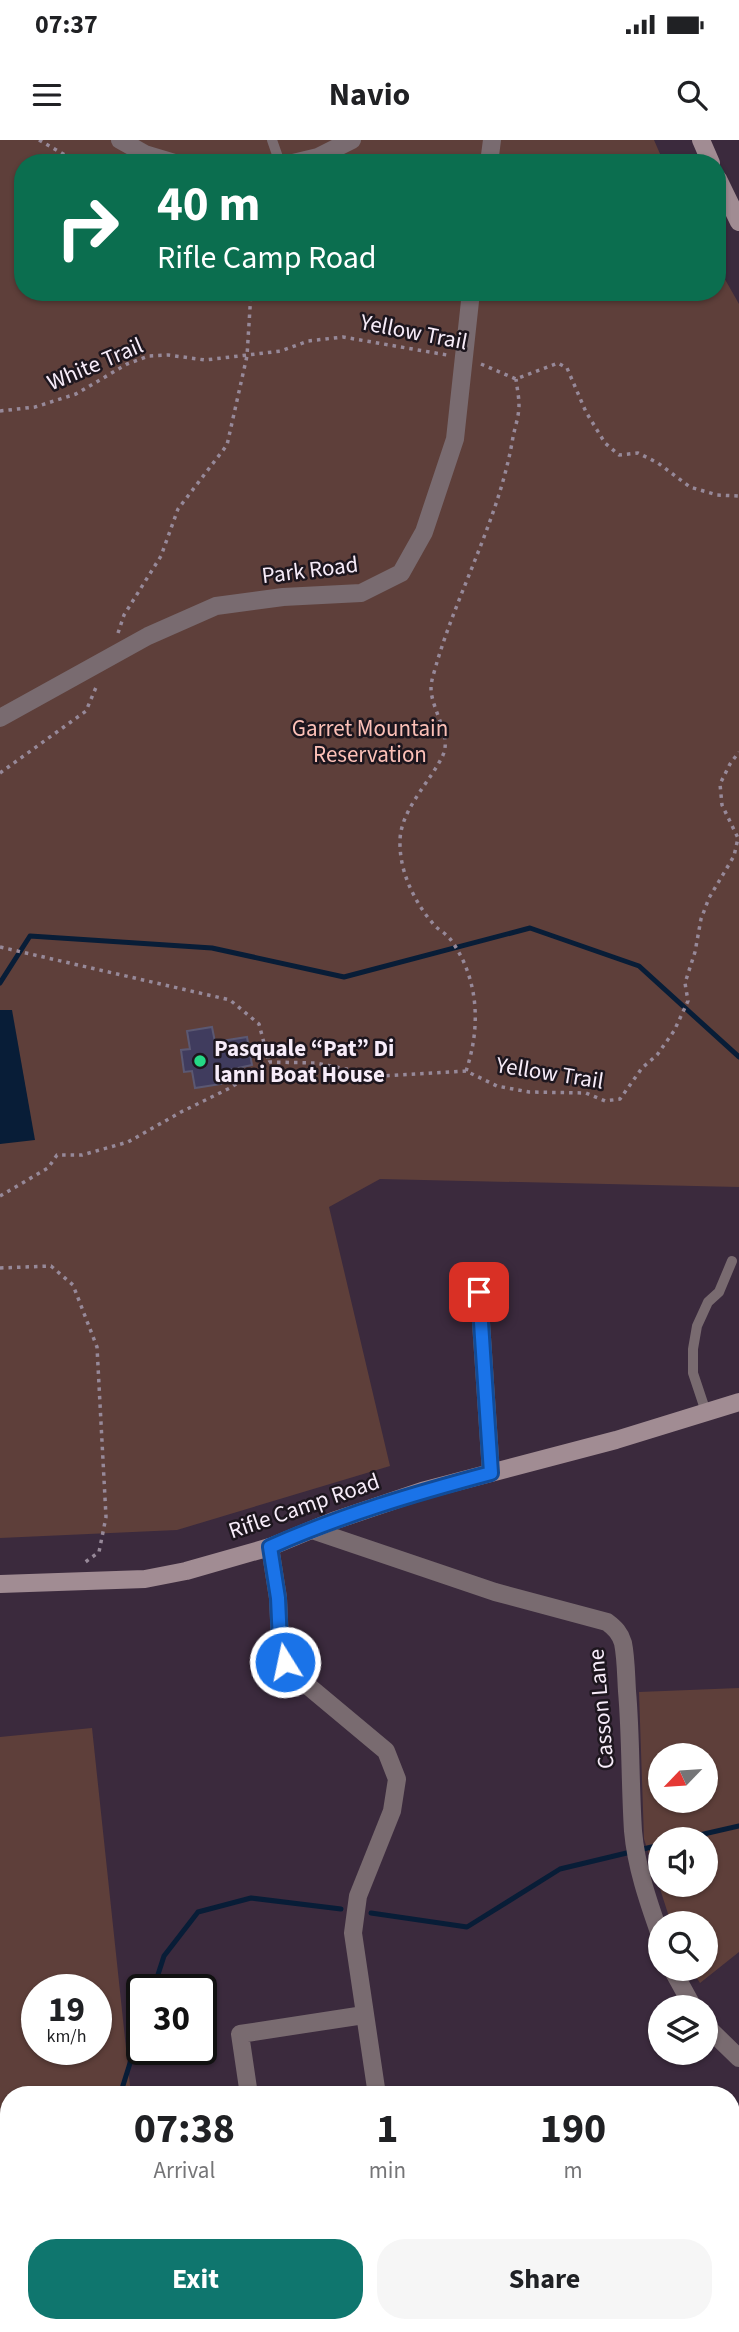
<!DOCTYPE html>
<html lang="en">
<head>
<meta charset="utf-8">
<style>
  :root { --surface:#fff; --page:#f6f6f6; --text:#202124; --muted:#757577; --accent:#0f766e }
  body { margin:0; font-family:"Source Sans 3",sans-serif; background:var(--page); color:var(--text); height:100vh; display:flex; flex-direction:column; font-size:26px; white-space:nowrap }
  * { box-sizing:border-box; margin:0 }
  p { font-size:23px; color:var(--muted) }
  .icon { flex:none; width:38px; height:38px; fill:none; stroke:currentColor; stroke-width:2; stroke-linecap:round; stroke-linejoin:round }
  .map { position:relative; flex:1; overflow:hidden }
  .side { position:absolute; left:0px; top:1946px; width:740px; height:247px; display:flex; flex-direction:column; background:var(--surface); border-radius:28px 28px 0 0; box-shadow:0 2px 5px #0004 }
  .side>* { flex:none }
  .guide { position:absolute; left:14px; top:14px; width:712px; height:147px; border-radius:28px; box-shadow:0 2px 5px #0004; background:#0b6e4f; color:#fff; overflow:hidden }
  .needle { width:46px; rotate:245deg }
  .controls { position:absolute; left:648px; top:1603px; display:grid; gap:14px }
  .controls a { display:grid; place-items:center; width:70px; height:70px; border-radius:50%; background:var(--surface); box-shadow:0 2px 5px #0004; font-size:35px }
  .speed { position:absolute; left:21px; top:1834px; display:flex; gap:14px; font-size:35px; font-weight:700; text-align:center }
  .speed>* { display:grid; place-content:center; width:91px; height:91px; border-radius:50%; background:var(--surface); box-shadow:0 2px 5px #0004; line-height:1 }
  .speed small { font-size:18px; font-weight:400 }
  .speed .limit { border:4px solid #111; border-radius:10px; background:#fff; color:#111 }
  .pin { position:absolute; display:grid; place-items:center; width:60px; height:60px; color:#fff; margin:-30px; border-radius:14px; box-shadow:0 4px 10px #0006 }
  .me { position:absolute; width:77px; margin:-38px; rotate:350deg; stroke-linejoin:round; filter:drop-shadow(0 0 5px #0008) }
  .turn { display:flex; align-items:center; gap:24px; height:147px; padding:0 28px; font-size:32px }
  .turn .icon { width:91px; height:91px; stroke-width:2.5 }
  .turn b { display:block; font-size:49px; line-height:60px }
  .eta { display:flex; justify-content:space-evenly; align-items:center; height:119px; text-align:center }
  .eta b { font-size:42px; font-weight:700; line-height:49px }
  .cta { display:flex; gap:14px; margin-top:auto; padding:14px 28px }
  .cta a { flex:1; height:80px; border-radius:28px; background:var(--accent); color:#fff; font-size:28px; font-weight:700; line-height:80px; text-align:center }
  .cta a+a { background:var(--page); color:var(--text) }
  .status { display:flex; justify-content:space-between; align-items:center; height:49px; padding:0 35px; background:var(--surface); direction:ltr }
  .status svg { height:19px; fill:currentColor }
  header { display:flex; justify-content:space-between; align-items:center; height:91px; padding:0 28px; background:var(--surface); font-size:32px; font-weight:700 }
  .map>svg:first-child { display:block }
  .green { fill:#5e3f3a; fill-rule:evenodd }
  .water { fill:#081d37 }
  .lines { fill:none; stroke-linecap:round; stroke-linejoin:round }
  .stream { stroke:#081d37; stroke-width:5 }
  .building { fill:#403c5e; stroke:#5b5872; stroke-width:2 }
  .path { stroke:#978999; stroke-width:3.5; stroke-dasharray:3.5 5; stroke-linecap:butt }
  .lane { stroke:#796b70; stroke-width:10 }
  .street { stroke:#796b70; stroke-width:18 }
  .secondary { stroke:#a18c93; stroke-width:18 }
  .route-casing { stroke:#114b97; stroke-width:18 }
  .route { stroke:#1a73e8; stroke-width:12 }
  .poi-dot { fill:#25d886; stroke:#1d161e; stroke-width:2.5 }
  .labels { text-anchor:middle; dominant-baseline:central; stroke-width:5; stroke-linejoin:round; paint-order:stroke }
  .street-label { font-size:23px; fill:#f7ecf9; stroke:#1d161e }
  .park-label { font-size:23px; fill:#fcc0b7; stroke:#1d161e }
  .poi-label { font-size:23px; font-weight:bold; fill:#f7ecf9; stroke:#1d161e; text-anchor:start }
</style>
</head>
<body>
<div class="status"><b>07:37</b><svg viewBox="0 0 49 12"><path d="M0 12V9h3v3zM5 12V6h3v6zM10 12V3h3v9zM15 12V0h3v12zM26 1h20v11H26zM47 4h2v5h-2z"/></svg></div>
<header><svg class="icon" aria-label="menu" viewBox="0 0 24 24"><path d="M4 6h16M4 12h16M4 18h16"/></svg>Navio<svg class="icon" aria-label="search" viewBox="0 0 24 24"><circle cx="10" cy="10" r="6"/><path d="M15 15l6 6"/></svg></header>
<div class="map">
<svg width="739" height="2192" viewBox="0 0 739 2192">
  <rect width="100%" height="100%" fill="#3b2a3d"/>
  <path class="green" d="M 0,0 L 654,0 L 664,23 L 23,23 L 23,152 L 718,152 L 718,127 L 739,164 L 739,1047 L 380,1039 L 329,1067 L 390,1326 L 177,1390 L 0,1398 Z
    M 739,1548 L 739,1812 L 700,1843 L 691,1829 L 705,1829 L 705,1783 L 671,1783 L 644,1699 L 639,1552 ZM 660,1615 L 705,1615 L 705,1661 L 660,1661 ZM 660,1699 L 705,1699 L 705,1745 L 660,1745 Z
    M 92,1588 L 131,1955 L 9,1955 L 9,2116 L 0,2094 L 0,1597 ZM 37,1850 L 96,1850 L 96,1909 L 37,1909 Z
    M 36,2184 L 190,2184 L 184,2192 L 40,2192 Z"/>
  <path class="water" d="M 0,870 L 12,870 L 35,1000 L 0,1004 Z"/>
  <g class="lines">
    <path class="stream" d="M 0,843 L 30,796 L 212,808 L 344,837 L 530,788 L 639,826 L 739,917
      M 682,1699 L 739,1686
      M 371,1773 L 467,1787 L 560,1729 L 660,1705
      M 153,1850 L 164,1816 L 198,1772 L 251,1758 L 341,1769
      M 120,1955 L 142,1885
      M 103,2192 L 108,2184"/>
  </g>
  <path class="building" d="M 212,887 L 215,902 L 247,897 L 252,925 L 219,932 L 221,944 L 195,948 L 192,931 L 184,932 L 181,910 L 190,909 L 187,891 Z"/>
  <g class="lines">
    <path class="path" d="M 39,0 L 79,23
      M 481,224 L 516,239 L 558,223 L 567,228 L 586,272 L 605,303 L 619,315 L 638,313 L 658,323 L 690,347 L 717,355 L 739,356
      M 0,271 L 35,267 L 76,254 L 127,224 L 149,216 L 168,215 L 205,220 L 281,211 L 308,201 L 343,197 L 447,215
      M 118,493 L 124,475 L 161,416 L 178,369 L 227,305 L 247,216 L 251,152
      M 0,633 L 86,571 L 97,545
      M 0,807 L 230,860 L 259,884 L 269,922
      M 466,931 C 481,887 479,839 451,800 C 447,794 440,791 435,786 C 414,762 399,731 400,700 C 401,669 431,641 443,615 C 452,595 431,569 431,548 C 431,540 435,530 437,522 C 460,446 500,376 513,297 C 515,287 519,276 519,265 C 519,257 517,248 516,239
      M 0,1056 L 48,1028 L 57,1015 L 82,1015 L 128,1002 L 181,972 L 230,948 L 269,922 L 315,923 L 383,936 L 466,931 L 497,946 L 529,952 L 586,953 L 605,961 L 620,959 L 642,928 L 657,915 L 674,891 L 688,861 L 685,843 L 695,812 L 701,779 L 709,758 L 734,716 L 738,698 L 722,665 L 720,644 L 730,624 L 739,612
      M 0,1128 L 51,1126 L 73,1145 L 97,1207 L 106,1377 L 99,1412 L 84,1423"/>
    <path class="lane" d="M 272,0 L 280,23
      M 706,1272 L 693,1233 L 693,1209 L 697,1186 L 708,1162 L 719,1152 L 732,1121"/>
    <path class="street" d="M 120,0 L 145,14 L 175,23
      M 293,23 L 318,17 L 352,0
      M 489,23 L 492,0
      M 0,578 L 148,496 L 216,466 L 283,457 L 361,453 L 401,433 L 424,392 L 455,299 L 471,152
      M 479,1152 L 491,1333
      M 312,1390 L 495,1452 L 607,1482 C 615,1488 620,1493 623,1503 C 626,1518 626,1535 627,1551 C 631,1597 630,1644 633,1691 C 636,1726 648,1761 660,1795
      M 270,1407 L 278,1458 L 280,1502 L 285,1522 L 301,1540 L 386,1611 L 397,1639 L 392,1671 L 358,1756 L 353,1793 L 377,1955
      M 672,1829 L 693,1867
      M 705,1885 L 739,1918
      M 249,1955 L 240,1894 L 364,1875"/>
    <path class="secondary" d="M 701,0 L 711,23
      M 718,39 L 739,82
      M 0,1444 L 145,1439 L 186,1431 L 270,1407 L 333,1381 L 422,1351 L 616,1300 L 739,1262"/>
  </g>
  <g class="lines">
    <defs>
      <path id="route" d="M 285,1522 L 280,1502 L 278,1458 L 270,1407 C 341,1375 416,1353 491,1333 L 479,1152"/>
    </defs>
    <use href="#route" class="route-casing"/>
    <use href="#route" class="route"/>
  </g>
  <circle class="poi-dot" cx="200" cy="921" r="7"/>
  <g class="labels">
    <g class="street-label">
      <text transform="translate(414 192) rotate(11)">Yellow Trail</text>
      <text transform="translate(95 224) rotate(-23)">White Trail</text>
      <text transform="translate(310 430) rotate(-7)">Park Road</text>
      <text transform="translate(550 933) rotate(9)">Yellow Trail</text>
      <text transform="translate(304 1366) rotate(-19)">Rifle Camp Road</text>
      <text transform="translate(601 1569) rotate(-95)">Casson Lane</text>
    </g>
    <g class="park-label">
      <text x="370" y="588">Garret Mountain<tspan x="370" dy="26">Reservation</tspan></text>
    </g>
    <g class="poi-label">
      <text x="214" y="908">Pasquale “Pat” Di<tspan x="214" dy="26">lanni Boat House</tspan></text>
    </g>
  </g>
</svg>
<div class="controls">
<a><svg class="needle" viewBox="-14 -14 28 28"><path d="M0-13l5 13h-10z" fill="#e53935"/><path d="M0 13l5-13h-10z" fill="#757577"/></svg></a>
<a><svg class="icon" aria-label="sound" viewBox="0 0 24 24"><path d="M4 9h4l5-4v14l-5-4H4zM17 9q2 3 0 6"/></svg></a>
<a><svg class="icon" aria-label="search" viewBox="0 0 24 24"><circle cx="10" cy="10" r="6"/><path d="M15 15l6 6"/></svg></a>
<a><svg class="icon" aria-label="layers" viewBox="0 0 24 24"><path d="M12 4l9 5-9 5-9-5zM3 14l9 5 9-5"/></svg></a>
</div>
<div class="speed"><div>19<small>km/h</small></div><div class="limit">30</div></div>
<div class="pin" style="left:479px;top:1152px;background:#d93025"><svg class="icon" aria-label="arrive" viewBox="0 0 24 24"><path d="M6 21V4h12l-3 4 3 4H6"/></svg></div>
<svg class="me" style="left:285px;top:1522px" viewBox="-20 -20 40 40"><circle r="17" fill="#1a73e8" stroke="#fff" stroke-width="3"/><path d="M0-11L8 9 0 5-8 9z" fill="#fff"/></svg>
<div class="guide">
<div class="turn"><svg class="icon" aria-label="right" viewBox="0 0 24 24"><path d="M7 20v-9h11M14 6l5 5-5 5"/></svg><div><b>40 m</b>Rifle Camp Road</div></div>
</div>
<section class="side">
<div class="eta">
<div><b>07:38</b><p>Arrival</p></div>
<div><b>1</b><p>min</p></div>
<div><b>190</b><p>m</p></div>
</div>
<div class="cta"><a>Exit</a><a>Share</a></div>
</section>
</div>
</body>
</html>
